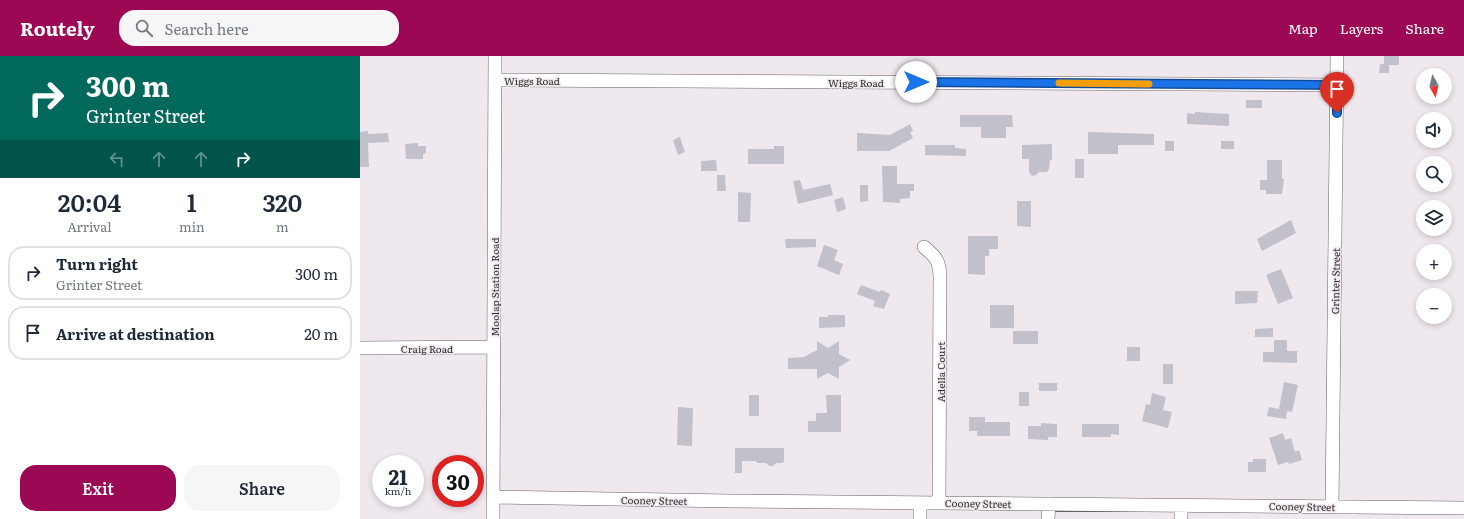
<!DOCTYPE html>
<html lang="en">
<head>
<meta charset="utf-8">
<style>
  :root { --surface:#fff; --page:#f6f6f7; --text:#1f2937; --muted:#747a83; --line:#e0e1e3; --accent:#9d0854 }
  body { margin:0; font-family:Literata,serif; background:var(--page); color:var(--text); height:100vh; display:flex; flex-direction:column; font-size:15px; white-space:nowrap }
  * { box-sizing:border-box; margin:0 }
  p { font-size:13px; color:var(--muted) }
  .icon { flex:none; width:22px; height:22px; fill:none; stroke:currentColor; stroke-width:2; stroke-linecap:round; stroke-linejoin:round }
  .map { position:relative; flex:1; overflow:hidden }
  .panel { display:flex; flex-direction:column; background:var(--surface); width:360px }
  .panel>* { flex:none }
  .guide { background:#00695c; color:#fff; overflow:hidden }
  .needle { width:26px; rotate:172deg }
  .fabs { position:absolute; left:1056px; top:12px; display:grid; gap:8px }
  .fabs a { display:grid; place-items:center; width:36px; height:36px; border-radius:50%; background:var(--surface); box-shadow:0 2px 6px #0003; font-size:20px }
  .speed { position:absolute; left:12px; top:399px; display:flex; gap:8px; font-size:20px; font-weight:700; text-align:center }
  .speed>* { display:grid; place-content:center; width:52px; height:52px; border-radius:50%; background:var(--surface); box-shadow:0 2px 6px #0003; line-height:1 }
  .speed small { font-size:10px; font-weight:400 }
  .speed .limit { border:6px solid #d22; background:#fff; color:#111 }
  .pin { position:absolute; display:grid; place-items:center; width:34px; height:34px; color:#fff; margin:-41px -17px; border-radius:50% 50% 50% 0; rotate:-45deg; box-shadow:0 0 4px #0007 }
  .pin .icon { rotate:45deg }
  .me { position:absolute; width:44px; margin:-22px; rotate:90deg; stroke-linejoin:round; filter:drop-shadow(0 0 3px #0008) }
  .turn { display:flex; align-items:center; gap:14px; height:84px; padding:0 20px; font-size:18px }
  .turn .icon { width:52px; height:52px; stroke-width:2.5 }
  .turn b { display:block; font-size:28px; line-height:34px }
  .lanes { display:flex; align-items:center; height:38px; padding:0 20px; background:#0003; justify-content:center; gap:20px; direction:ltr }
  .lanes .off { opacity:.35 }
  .eta { display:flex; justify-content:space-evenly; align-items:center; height:68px; text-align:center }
  .eta b { font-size:24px; font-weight:600; line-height:28px }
  .button { display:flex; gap:8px; margin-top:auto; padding:8px 20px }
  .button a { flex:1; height:46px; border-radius:16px; background:var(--accent); color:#fff; font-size:16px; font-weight:600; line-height:46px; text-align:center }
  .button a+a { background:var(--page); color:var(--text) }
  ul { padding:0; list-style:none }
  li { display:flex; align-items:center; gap:12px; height:54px; margin:0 8px 6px; padding:0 12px; border:2px solid var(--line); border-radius:16px }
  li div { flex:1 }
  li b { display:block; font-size:15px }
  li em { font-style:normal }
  header { display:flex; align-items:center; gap:24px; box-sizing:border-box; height:56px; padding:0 20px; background:var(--accent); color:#fff }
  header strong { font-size:19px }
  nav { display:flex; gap:22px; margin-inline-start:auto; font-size:14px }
  .search { width:280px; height:36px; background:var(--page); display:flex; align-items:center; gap:10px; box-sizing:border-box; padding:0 14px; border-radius:16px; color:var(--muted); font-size:15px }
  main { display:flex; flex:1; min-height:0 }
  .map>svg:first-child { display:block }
  .building { fill:#c2c0ca }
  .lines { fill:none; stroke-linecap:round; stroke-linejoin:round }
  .minor-casing { stroke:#676066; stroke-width:14 }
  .minor { stroke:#fff; stroke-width:13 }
  .route-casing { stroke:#114b97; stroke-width:10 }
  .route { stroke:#1a73e8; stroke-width:7 }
  .slow { stroke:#f59e0b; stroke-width:7 }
  .labels { text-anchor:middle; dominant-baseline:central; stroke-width:3; stroke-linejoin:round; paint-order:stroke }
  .street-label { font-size:10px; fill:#302d2f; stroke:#f0e8ef }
</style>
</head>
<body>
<header>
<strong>Routely</strong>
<div class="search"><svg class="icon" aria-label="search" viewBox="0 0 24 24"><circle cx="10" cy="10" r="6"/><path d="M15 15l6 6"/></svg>Search here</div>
<nav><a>Map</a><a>Layers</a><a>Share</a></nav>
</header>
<main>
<section class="panel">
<div class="guide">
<div class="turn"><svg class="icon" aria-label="right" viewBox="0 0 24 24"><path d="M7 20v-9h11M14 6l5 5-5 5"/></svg><div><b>300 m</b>Grinter Street</div></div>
<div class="lanes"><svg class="icon off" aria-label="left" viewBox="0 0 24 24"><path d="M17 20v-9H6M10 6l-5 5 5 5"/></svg><svg class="icon off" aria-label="ahead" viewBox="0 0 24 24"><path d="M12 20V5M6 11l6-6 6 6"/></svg><svg class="icon off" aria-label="ahead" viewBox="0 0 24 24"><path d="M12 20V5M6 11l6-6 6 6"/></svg><svg class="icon" aria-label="right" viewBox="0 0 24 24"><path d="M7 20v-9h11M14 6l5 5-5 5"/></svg></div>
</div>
<div class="eta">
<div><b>20:04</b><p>Arrival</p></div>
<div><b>1</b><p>min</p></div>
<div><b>320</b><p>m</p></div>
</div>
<ul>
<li><svg class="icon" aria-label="right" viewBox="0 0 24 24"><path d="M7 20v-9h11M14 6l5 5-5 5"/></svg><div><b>Turn right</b><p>Grinter Street</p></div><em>300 m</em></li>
<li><svg class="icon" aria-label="arrive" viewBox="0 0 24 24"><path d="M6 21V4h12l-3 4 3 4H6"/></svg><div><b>Arrive at destination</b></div><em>20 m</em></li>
</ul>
<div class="button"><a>Exit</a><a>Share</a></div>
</section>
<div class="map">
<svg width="1104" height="463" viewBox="0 0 1104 463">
  <rect width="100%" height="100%" fill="#f0e8ef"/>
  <path class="building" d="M 1024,0 L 1039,0 L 1039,9 L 1029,9 L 1029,17 L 1019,17 L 1020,8 L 1024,8 Z
    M 886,44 L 902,44 L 902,52 L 886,52 Z
    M 835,56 L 869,58 L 869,70 L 827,68 L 827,57 L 835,58 Z
    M 600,59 L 652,59 L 653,71 L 646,71 L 646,82 L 621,82 L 621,71 L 600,71 Z
    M 550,68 L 553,75 L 550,76 L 553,82 L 529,95 L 497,95 L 497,77 L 530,79 Z
    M 8,75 L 8,78 L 28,77 L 29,86 L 8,87 L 9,111 L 0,111 L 0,76 Z
    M 728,76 L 794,78 L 794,89 L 758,89 L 758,98 L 728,98 Z
    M 320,81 L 325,96 L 318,99 L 313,84 Z
    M 805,85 L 814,85 L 814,95 L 805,95 Z
    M 861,85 L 874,85 L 874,93 L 861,93 Z
    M 58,87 L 58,90 L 66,90 L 66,97 L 63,98 L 63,103 L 46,103 L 45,88 Z
    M 692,88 L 692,104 L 690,104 L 689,113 L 687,116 L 679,116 L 676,119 L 672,120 L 669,116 L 669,103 L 662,103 L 662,89 Z
    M 565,89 L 595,89 L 595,92 L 606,93 L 606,100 L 565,99 Z
    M 414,90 L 424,90 L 424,108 L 388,108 L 388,93 L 414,93 Z
    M 715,103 L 724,103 L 724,122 L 715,122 Z
    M 356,104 L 357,115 L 341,115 L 341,105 Z
    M 907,104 L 922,104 L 922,123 L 924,123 L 922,138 L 906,138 L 906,134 L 900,134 L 900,124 L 907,124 Z
    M 522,110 L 537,110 L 537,128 L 554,128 L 554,135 L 550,135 L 550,142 L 540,143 L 540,147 L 523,146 Z
    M 357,119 L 365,119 L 366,135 L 357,135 Z
    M 440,124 L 443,134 L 470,128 L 473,139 L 438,148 L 433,125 Z
    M 500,129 L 508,129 L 508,145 L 500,146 Z
    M 378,136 L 391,137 L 390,166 L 378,166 Z
    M 483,141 L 486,153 L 477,156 L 474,144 Z
    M 657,145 L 671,145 L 671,171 L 657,170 Z
    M 931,164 L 936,177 L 902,195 L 897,183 Z
    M 608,180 L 638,180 L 638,193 L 629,193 L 629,200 L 625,200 L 625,219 L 608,218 Z
    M 425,183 L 456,183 L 456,191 L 426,192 Z
    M 464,189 L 478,194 L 474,204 L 483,208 L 479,219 L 457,210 Z
    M 921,213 L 933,242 L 918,248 L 906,219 Z
    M 501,229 L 520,236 L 521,234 L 530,238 L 524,253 L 513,250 L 515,245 L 497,238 Z
    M 875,235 L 898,235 L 897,247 L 875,248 Z
    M 630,249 L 654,249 L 654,272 L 630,272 Z
    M 468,259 L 485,259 L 485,271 L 459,272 L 459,261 L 468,261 Z
    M 913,272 L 913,281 L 895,281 L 895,273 Z
    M 653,275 L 678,275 L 678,288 L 653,288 Z
    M 914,284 L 927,284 L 927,295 L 937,295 L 937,307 L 903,306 L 903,296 L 914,296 Z
    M 457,285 L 468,292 L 479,285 L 479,298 L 490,304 L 479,311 L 479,323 L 468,317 L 457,323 L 457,313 L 428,313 L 428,302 L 444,301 L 457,294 Z
    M 767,291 L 780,291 L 780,305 L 767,305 Z
    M 803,308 L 813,308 L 813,328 L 803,328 Z
    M 924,326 L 938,329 L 932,356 L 927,355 L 926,363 L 907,360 L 909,351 L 919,353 Z
    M 679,327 L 697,327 L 697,335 L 679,335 Z
    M 659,336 L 669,336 L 669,350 L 659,350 Z
    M 792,337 L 806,341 L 803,354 L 812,356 L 808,372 L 782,365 L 786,348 L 790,349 Z
    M 389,339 L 399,339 L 399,360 L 389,360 Z
    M 466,339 L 481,339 L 481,376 L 448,376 L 448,365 L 456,365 L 456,357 L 467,357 Z
    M 318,351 L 333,352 L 332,390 L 317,389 Z
    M 609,361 L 625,361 L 625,366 L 650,366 L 650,380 L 617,380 L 617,375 L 609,375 Z
    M 681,367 L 697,368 L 697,381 L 688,381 L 688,384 L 668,383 L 668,370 L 681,370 Z
    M 722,368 L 759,368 L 759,379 L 751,378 L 751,381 L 722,381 Z
    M 923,377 L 925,384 L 931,382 L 935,396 L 939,394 L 942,404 L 929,408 L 928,406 L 918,409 L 909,382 Z
    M 375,392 L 424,392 L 424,405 L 423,407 L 416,407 L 413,410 L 409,410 L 406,407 L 397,407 L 396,405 L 382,405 L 382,417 L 375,417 Z
    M 893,403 L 906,403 L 906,416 L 888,416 L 888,406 L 893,406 Z"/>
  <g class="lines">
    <defs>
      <path id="minor" d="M 135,24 L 977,29
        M 564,191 C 576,201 579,204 580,220 L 579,447
        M 0,292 L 133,291
        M 133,441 L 372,445 L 1104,452
        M 972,451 L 977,0
        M 133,463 L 135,0
        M 560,463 L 560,447
        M 688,463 L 689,448
        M 821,463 L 821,449"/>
    </defs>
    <use href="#minor" class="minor-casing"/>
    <use href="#minor" class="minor"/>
  </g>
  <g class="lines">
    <defs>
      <path id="route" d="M 556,26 L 977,29 L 977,57"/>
    </defs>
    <use href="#route" class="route-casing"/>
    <use href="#route" class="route"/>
    <path class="slow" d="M 699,27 L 789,28"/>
  </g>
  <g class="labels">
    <g class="street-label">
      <text x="172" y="24">Wiggs Road</text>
      <text x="496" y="26">Wiggs Road</text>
      <text transform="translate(975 225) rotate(-89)">Grinter Street</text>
      <text transform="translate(134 231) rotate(-90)">Moolap Station Road</text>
      <text x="67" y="292">Craig Road</text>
      <text transform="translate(580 316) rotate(-90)">Adella Court</text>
      <text transform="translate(294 444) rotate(1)">Cooney Street</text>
      <text transform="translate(618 447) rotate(1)">Cooney Street</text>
      <text transform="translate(942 450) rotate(1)">Cooney Street</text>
    </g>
  </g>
</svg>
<div class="fabs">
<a><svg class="needle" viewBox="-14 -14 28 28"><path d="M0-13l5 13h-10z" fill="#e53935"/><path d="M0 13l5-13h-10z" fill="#747a83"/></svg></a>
<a><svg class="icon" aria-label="sound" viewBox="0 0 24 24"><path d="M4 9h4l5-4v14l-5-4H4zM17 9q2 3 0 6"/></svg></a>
<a><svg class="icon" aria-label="search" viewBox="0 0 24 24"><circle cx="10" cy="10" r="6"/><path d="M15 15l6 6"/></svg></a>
<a><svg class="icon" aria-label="layers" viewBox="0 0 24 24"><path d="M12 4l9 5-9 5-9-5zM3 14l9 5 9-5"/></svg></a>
<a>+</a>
<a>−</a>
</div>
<div class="speed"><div>21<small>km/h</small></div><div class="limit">30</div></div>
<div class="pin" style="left:977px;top:57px;background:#d93025"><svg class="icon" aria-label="arrive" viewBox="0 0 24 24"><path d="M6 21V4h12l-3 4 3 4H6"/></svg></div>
<svg class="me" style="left:556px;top:26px" viewBox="-20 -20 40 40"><circle r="19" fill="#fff"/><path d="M0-13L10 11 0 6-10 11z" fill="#1a73e8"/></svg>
</div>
</main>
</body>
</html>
